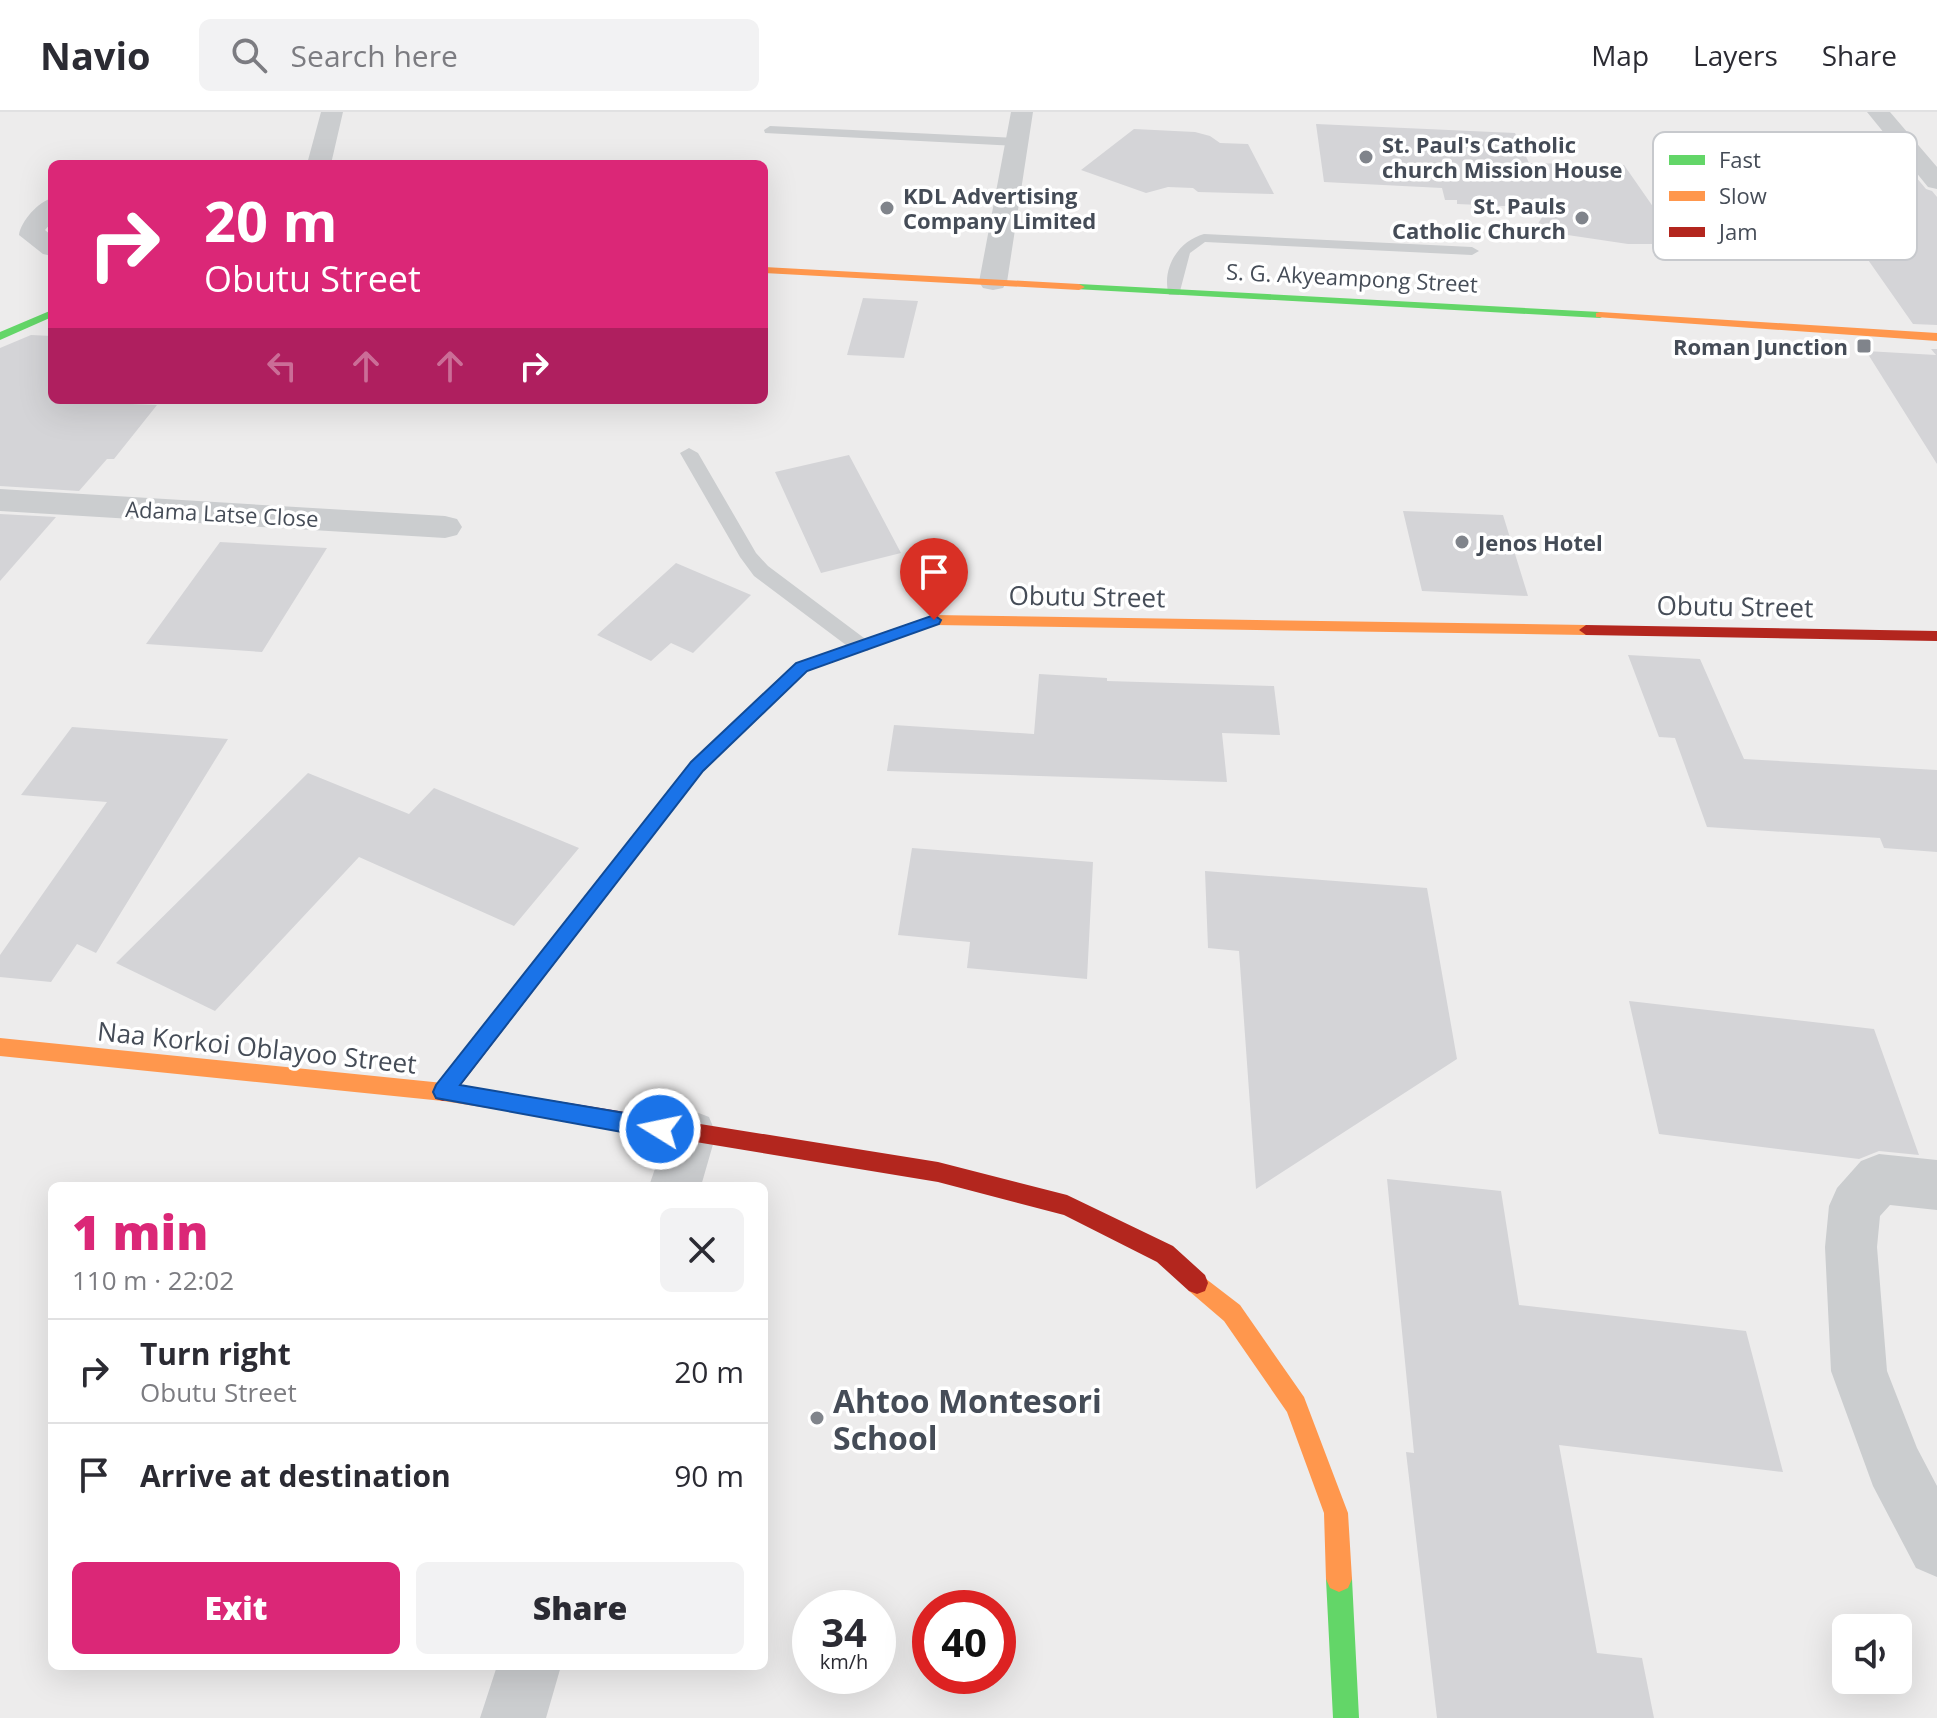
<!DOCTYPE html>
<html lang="en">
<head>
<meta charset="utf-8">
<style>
  :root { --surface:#fff; --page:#f2f2f3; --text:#2b2b33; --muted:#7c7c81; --line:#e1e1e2; --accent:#db2777 }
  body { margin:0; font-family:"Open Sans",sans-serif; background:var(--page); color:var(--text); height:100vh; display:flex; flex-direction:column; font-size:30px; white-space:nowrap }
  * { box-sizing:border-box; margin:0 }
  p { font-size:26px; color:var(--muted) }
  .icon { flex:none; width:44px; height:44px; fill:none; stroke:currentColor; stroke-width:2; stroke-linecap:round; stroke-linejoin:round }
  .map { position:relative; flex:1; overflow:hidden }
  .panel { position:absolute; left:48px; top:1070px; width:720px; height:488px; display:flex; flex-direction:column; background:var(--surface); border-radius:12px; box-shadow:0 8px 32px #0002 }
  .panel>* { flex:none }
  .guide { position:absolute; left:48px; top:48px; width:720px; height:244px; border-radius:12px; box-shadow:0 8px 32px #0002; background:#db2777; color:#fff; overflow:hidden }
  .fabs { position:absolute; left:1832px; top:1502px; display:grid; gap:16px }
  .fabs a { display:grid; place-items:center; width:80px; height:80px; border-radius:12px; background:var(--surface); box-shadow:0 8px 32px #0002; font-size:40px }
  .speed { position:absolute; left:792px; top:1478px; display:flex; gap:16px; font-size:40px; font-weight:700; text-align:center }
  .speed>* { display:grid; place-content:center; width:104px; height:104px; border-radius:50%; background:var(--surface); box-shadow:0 8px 32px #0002; line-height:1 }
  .speed small { font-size:20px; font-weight:400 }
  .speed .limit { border:12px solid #d22; background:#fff; color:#111 }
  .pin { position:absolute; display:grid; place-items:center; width:68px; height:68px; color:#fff; margin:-82px -34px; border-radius:50% 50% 50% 0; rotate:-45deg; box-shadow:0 0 8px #0007 }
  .pin .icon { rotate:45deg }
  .me { position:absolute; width:88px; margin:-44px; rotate:280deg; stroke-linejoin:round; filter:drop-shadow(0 0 6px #0008) }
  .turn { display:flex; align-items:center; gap:28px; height:168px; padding:0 24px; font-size:36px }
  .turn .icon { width:104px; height:104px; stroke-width:2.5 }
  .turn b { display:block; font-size:56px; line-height:68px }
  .lanes { display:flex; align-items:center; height:76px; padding:0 24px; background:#0003; justify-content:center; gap:40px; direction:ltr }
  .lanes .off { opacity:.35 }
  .round { display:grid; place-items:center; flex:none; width:84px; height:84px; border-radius:12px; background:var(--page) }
  .head { display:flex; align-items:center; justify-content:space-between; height:136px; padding:0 24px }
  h1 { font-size:48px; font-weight:800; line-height:60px; color:var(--accent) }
  .button { display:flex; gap:16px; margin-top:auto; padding:16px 24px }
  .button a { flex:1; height:92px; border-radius:12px; background:var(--accent); color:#fff; font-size:32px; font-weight:800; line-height:92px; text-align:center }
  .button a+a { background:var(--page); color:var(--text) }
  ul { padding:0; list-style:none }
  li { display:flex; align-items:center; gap:24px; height:104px; padding:0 24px; border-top:2px solid var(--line) }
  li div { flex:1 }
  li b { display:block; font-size:30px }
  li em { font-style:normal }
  header { display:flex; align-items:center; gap:48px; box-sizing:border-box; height:112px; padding:0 40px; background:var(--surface); border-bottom:2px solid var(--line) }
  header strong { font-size:38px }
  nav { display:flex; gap:44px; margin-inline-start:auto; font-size:28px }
  .search { width:560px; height:72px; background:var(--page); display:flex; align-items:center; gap:20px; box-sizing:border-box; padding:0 28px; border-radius:12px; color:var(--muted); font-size:30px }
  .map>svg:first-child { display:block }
  .building { fill:#d4d4d7 }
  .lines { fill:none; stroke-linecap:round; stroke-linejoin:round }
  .lane { fill:#cbcdcf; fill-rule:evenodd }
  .street { fill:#cbcdcf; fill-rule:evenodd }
  .fast { fill:#63d668; fill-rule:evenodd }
  .slow { fill:#ff974d; fill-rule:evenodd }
  .jam { fill:#b3261e; fill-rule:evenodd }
  .route { fill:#1a73e8; stroke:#114b97; stroke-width:2 }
  .poi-dot { fill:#80848b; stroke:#fff; stroke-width:3 }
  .labels { text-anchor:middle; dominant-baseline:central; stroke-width:7; stroke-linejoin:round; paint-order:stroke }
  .far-poi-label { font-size:22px; font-weight:bold; fill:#454c57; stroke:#fff; text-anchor:start }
  .far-street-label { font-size:22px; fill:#454c57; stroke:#fff }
  .street-label { font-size:26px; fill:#454c57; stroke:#fff }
  .near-poi-label { font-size:32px; font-weight:bold; fill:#454c57; stroke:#fff; text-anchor:start }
  .key { fill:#fff; stroke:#c7c9cd; stroke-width:2 }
  .key-label { font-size:22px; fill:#454c57 }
</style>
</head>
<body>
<header>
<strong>Navio</strong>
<div class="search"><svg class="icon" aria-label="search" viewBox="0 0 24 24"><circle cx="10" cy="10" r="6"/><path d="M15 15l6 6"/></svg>Search here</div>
<nav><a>Map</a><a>Layers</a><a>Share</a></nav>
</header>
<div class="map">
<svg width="1937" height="1606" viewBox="0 0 1937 1606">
  <rect width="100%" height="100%" fill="#edecec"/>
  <path class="building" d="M 1316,12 L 1515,21 L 1529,51 L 1624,53 L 1679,132 L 1628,132 L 1534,118 L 1548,96 L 1457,92 L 1457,88 L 1445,88 L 1442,76 L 1324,70 Z
    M 1134,17 L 1195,20 L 1210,24 L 1220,31 L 1248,32 L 1274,82 L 1198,80 L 1193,76 L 1168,75 L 1146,81 L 1081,58 Z
    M 1789,35 L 1895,40 L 1926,77 L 1932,79 L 1937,85 L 1937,213 L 1913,212 Z
    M 863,186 L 918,189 L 904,246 L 847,243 Z
    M 31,223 L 52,224 L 52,289 L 157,293 L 114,347 L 107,347 L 79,379 L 0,374 L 0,236 Z
    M 1931,237 L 1937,237 L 1937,352 L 1866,239 L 1936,243 Z
    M 849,343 L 901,441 L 821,461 L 775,360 Z
    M 1403,399 L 1503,403 L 1528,484 L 1422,479 Z
    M 0,402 L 56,405 L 0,469 Z
    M 220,430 L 327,436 L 262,540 L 146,532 Z
    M 676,451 L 751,483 L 693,541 L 671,531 L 651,549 L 597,523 Z
    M 1628,543 L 1700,547 L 1744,647 L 1937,658 L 1937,740 L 1884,736 L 1880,726 L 1707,715 L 1675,626 L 1659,625 Z
    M 1039,562 L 1107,566 L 1107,569 L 1274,574 L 1280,623 L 1222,621 L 1227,670 L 887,659 L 894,613 L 1034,622 Z
    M 72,615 L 228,627 L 96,841 L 77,832 L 51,870 L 0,865 L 0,843 L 107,690 L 21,683 Z
    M 308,661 L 409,702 L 434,676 L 579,736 L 514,814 L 359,745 L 215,899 L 116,851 Z
    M 912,736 L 1093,750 L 1087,867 L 967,856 L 970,830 L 898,823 Z
    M 1205,759 L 1427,776 L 1457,947 L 1256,1077 L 1239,839 L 1208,836 Z
    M 1629,889 L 1874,917 L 1919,1043 L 1879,1039 L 1859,1047 L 1659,1022 Z
    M 1387,1067 L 1501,1079 L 1519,1193 L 1746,1219 L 1783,1360 L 1559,1333 L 1597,1541 L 1642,1546 L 1654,1606 L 1437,1606 L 1406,1340 L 1414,1341 Z"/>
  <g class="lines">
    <path class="lane" d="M 770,14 L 1017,26 L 1023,30 L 1017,34 L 765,21 L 764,18 Z
      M 1204,122 L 1472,135 L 1479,139 L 1472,143 L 1205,130 L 1190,141 L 1179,183 L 1169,183 C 1161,157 1178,129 1204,122 Z
      M 689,336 L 698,341 L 756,441 L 768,454 L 868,529 L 871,534 L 868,539 L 854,539 L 754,464 L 740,445 L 680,341 Z"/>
    <path class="street" d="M 321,0 L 343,0 L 331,52 L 307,52 Z
      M 1011,0 L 1033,0 L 1007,170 L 1003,176 L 993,178 L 983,176 L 979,170 Z
      M 1867,0 L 1890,0 L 1937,55 L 1937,77 L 1928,75 Z
      M 52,86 L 52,110 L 45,118 L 52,124 L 52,144 L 43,142 L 19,123 C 21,109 38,90 52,86 Z
      M 0,377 L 445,404 L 457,407 L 462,415 L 457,423 L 445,426 L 0,399 Z
      M 691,998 L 709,1005 L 716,1022 L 701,1074 L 649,1074 L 673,1005 Z
      M 1879,1042 L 1937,1048 L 1937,1098 L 1890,1093 L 1880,1104 L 1877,1135 L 1887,1259 L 1917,1336 L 1937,1374 L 1937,1465 L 1916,1456 L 1873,1374 L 1831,1259 L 1825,1135 L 1829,1094 L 1837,1076 L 1861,1049 Z
      M 497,1554 L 561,1554 L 546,1606 L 480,1606 Z"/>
    <path class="fast" d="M 1079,172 L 1600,200 L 1606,203 L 1600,206 L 1075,177 L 1075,173 Z
      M 52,198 L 52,205 L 0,228 L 0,220 Z
      M 1339,1454 L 1348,1458 L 1352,1467 L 1359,1606 L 1333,1606 L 1326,1467 L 1330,1458 Z"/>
    <path class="slow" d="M 764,155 L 1079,172 L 1085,175 L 1079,178 L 764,161 Z
      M 1600,200 L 1937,221 L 1937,229 L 1596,205 L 1596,201 Z
      M 934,503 L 1586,513 L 1593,518 L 1586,523 L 935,513 L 889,529 L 881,524 L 884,520 Z
      M 0,926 L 443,971 L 544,987 L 551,989 L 554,996 L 551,1003 L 544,1005 L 443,989 L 0,944 Z
      M 1197,1160 L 1240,1193 L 1304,1285 L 1348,1401 L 1352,1467 L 1348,1476 L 1339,1480 L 1330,1476 L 1326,1467 L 1324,1401 L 1287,1300 L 1224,1209 L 1189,1179 L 1186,1171 L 1189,1163 Z"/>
    <path class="jam" d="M 1586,513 L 1937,519 L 1937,529 L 1586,523 L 1579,518 Z
      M 889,519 L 897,524 L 894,528 L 806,559 L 703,659 L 450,987 L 443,989 L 436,987 L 433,980 L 436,973 L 691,651 L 796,551 Z
      M 544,987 L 938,1050 L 1067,1083 L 1173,1134 L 1205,1163 L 1208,1171 L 1205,1179 L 1197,1182 L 1189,1179 L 1157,1150 L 1064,1103 L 938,1070 L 544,1005 L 537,1003 L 534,996 L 537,989 Z"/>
  </g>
  <path class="route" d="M 934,503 L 941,508 L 939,512 L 807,559 L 703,659 L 460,973 L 660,1007 L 667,1010 L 670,1017 L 667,1024 L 660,1027 L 436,986 L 433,980 L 436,973 L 691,650 L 796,551 Z"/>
  <g class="poi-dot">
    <circle cx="1366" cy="45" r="8"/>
    <circle cx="887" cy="96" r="8"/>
    <circle cx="1582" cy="106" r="8"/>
    <rect x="1856" y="226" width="16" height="16" rx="4"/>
    <circle cx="1462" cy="430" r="8"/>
    <circle cx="817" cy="1306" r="8"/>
  </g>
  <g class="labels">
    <g class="far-poi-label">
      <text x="1382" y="32">St. Paul's Catholic<tspan x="1382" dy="25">church Mission House</tspan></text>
      <text x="903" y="83">KDL Advertising<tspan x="903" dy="25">Company Limited</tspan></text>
      <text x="1566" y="93" text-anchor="end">St. Pauls<tspan x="1566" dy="25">Catholic Church</tspan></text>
      <text x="1848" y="234" text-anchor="end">Roman Junction</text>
      <text x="1478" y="430">Jenos Hotel</text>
    </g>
    <g class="far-street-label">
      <text transform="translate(1352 165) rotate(3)">S. G. Akyeampong Street</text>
      <text transform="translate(222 401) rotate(3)">Adama Latse Close</text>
    </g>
    <g class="street-label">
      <text transform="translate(1087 484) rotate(1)">Obutu Street</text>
      <text transform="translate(1735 494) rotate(1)">Obutu Street</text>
      <text transform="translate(257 935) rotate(6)">Naa Korkoi Oblayoo Street</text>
    </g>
    <g class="near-poi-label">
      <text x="833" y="1288">Ahtoo Montesori<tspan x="833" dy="37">School</tspan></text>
    </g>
  </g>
  <rect x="1653" y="20" width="264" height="128" rx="12" class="key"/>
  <rect x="1669" y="43" width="36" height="10" fill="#63d668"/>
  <rect x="1669" y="79" width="36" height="10" fill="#ff974d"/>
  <rect x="1669" y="115" width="36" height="10" fill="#b3261e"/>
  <g class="key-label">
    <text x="1719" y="56">Fast</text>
    <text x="1719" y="92">Slow</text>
    <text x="1719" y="128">Jam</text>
  </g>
</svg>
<div class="fabs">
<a><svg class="icon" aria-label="sound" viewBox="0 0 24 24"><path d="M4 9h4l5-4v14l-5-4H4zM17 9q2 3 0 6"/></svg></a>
</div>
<div class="speed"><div>34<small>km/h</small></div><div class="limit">40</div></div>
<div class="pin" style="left:934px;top:508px;background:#d93025"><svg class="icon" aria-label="arrive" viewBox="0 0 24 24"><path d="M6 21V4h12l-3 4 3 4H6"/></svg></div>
<svg class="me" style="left:660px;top:1017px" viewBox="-20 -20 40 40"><circle r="17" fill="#1a73e8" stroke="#fff" stroke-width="3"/><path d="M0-11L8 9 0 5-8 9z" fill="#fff"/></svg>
<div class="guide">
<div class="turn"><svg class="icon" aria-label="right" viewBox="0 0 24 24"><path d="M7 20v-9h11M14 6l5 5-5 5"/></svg><div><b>20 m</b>Obutu Street</div></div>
<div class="lanes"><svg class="icon off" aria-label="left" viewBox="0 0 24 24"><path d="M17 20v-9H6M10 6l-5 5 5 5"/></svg><svg class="icon off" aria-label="ahead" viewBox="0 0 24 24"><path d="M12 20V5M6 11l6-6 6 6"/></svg><svg class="icon off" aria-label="ahead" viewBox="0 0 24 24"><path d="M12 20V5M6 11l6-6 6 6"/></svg><svg class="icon" aria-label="right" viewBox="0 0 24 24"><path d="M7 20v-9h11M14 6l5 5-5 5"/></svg></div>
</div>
<section class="panel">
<div class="head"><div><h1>1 min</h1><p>110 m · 22:02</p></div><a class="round"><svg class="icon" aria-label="close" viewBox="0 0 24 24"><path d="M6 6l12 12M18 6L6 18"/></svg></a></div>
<ul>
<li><svg class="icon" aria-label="right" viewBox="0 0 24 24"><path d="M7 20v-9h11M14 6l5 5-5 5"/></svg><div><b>Turn right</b><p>Obutu Street</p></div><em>20 m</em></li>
<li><svg class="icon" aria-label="arrive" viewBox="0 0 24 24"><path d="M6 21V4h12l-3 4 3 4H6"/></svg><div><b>Arrive at destination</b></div><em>90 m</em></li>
</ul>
<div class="button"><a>Exit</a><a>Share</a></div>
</section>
</div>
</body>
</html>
